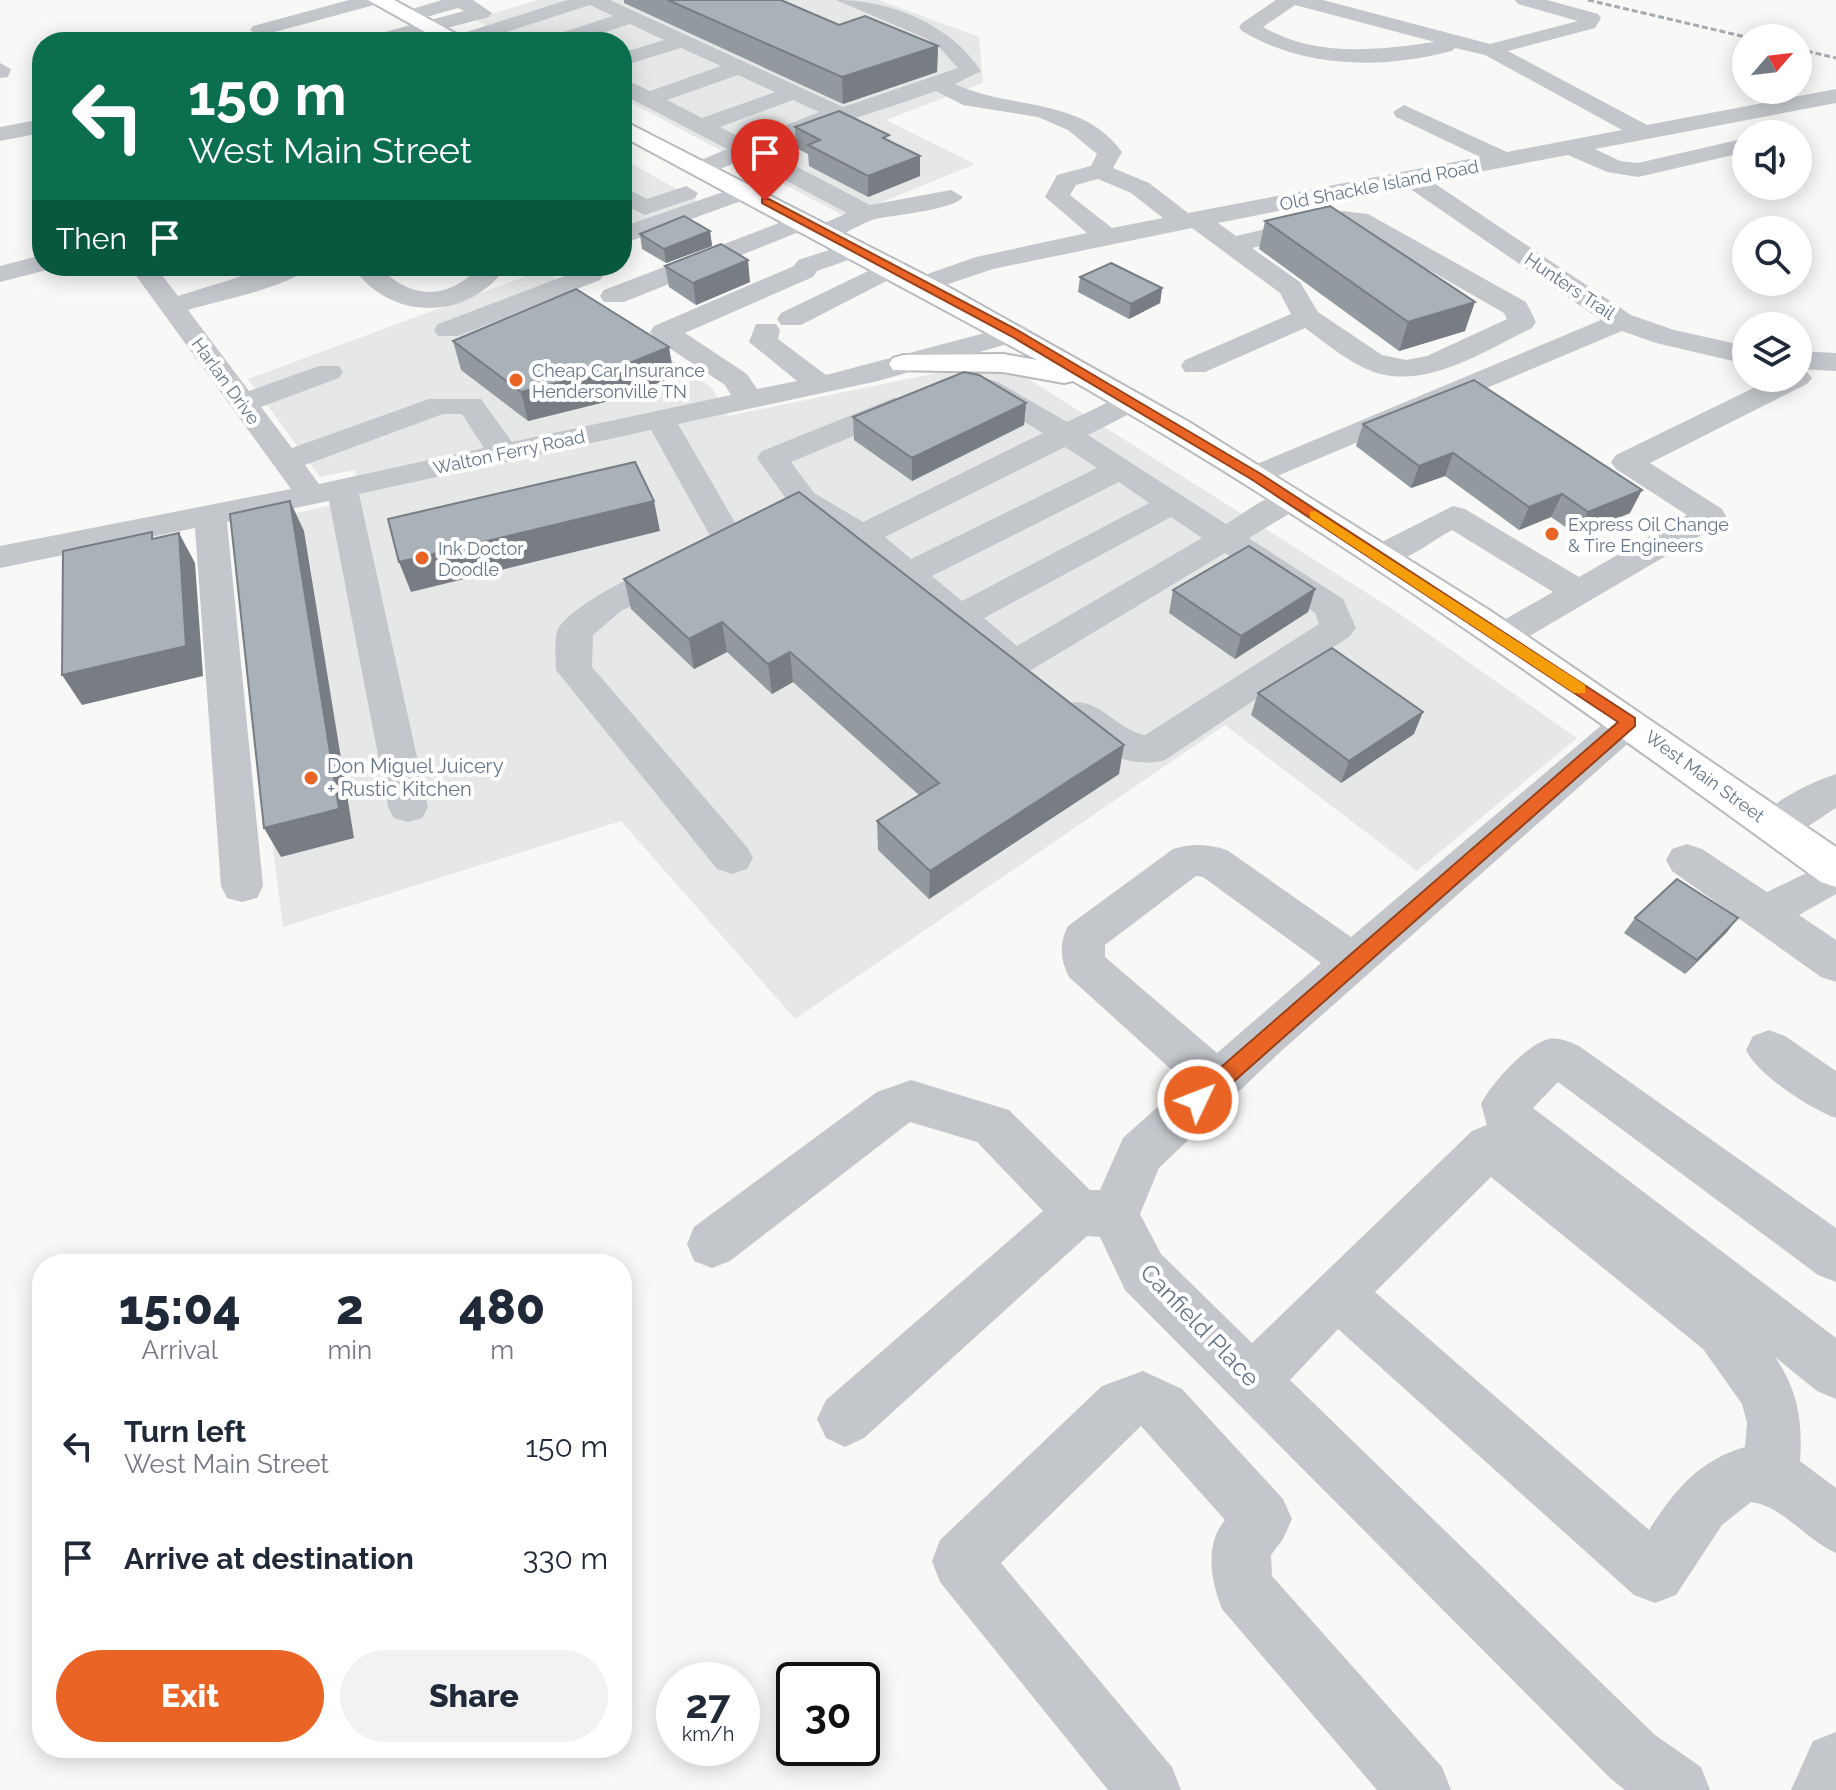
<!DOCTYPE html>
<html lang="en">
<head>
<meta charset="utf-8">
<style>
  :root { --surface:#fff; --page:#f2f2f3; --text:#1f2937; --muted:#747a83; --accent:#ea6425 }
  body { margin:0; font-family:Raleway,sans-serif; background:var(--page); color:var(--text); height:100vh; display:flex; flex-direction:column; font-size:30px; white-space:nowrap }
  * { box-sizing:border-box; margin:0 }
  p { font-size:26px; color:var(--muted) }
  .icon { flex:none; width:44px; height:44px; fill:none; stroke:currentColor; stroke-width:2; stroke-linecap:round; stroke-linejoin:round }
  .map { position:relative; flex:1; overflow:hidden }
  .panel { position:absolute; left:32px; top:1254px; width:600px; height:504px; display:flex; flex-direction:column; background:var(--surface); border-radius:32px; box-shadow:0 4px 20px #0003 }
  .panel>* { flex:none }
  .hud { position:absolute; left:32px; top:32px; width:600px; height:244px; border-radius:32px; box-shadow:0 4px 20px #0003; background:#0b6e4f; color:#fff; overflow:hidden }
  .needle { width:52px; rotate:62deg }
  .buttons { position:absolute; left:1732px; top:24px; display:grid; gap:16px }
  .buttons a { display:grid; place-items:center; width:80px; height:80px; border-radius:50%; background:var(--surface); box-shadow:0 4px 20px #0003; font-size:40px }
  .speed { position:absolute; left:656px; top:1662px; display:flex; gap:16px; font-size:40px; font-weight:700; text-align:center }
  .speed>* { display:grid; place-content:center; width:104px; height:104px; border-radius:50%; background:var(--surface); box-shadow:0 4px 20px #0003; line-height:1 }
  .speed small { font-size:20px; font-weight:400 }
  .speed .limit { border:4px solid #111; border-radius:12px; background:#fff; color:#111 }
  .pin { position:absolute; display:grid; place-items:center; width:68px; height:68px; color:#fff; margin:-82px -34px; border-radius:50% 50% 50% 0; rotate:-45deg; box-shadow:0 0 8px #0007 }
  .pin .icon { rotate:45deg }
  .me { position:absolute; width:88px; margin:-44px; rotate:47deg; stroke-linejoin:round; filter:drop-shadow(0 0 6px #0008) }
  .turn { display:flex; align-items:center; gap:28px; height:168px; padding:0 24px; font-size:36px }
  .turn .icon { width:104px; height:104px; stroke-width:2.5 }
  .turn b { display:block; font-size:56px; line-height:68px }
  .then { display:flex; align-items:center; height:76px; padding:0 24px; background:#0003; gap:16px; font-size:30px }
  .eta { display:flex; justify-content:space-evenly; align-items:center; height:136px; text-align:center }
  .eta b { font-size:48px; font-weight:800; line-height:56px }
  .button { display:flex; gap:16px; margin-top:auto; padding:16px 24px }
  .button a { flex:1; height:92px; border-radius:48px; background:var(--accent); color:#fff; font-size:32px; font-weight:800; line-height:92px; text-align:center }
  .button a+a { background:var(--page); color:var(--text) }
  ul { padding:0; list-style:none }
  li { display:flex; align-items:center; gap:24px; height:112px; padding:0 24px }
  li div { flex:1 }
  li b { display:block; font-size:30px }
  li em { font-style:normal }
  .map>svg:first-child { display:block }
  .built { fill:#e6e8e7 }
  .lines { fill:none; stroke-linecap:round; stroke-linejoin:round }
  .major-casing { stroke:#b7bbc0; stroke-width:4 }
  .minor { fill:#c3c7cc; fill-rule:evenodd }
  .major { fill:#fff; fill-rule:evenodd }
  .rail { stroke:#a4aab1; stroke-width:3; stroke-dasharray:6 3; stroke-linecap:butt }
  .wall { fill:#92999f }
  .shaded-wall { fill:#777d82 }
  .building { fill:#aab2b9; stroke:#777d82; stroke-width:2 }
  .route { fill:#ea6425; stroke:#984118; stroke-width:2 }
  .slow { fill:#f59e0b }
  .poi-dot { fill:#ea6425; stroke:#fff; stroke-width:3 }
  .labels { text-anchor:middle; dominant-baseline:central; stroke-width:8; stroke-linejoin:round; paint-order:stroke }
  .far-street-label { font-size:18px; fill:#667688; stroke:#fff }
  .far-poi-label { font-size:18px; fill:#667688; stroke:#fff; text-anchor:start }
  .poi-label { font-size:20px; fill:#667688; stroke:#fff; text-anchor:start }
  .near-street-label { font-size:24px; fill:#667688; stroke:#fff }
</style>
</head>
<body>
<div class="map">
<svg width="1836" height="1790" viewBox="0 0 1836 1790">
  <rect width="100%" height="100%" fill="#f8f9f6"/>
  <path class="built" d="M 538,0 L 879,0 L 979,37 L 983,83 L 886,120 L 975,164 L 846,217 L 622,98 L 622,42 L 516,42 L 474,19 Z
    M 622,158 L 699,202 L 622,232 Z
    M 543,270 L 711,387 L 728,416 L 951,370 L 1019,373 L 1394,610 L 1577,738 L 1417,871 L 1225,725 L 795,1019 L 621,821 L 283,927 L 232,527 L 360,499 L 355,470 L 320,477 L 248,379 Z"/>
  <g class="lines">
    <defs>
      <path id="major" d="M 368,0 L 394,0 L 471,42 L 443,42 Z
        M 622,120 L 952,289 L 1189,422 L 1489,610 L 1836,847 L 1836,887 L 1821,882 C 1578,705 1334,530 1073,381 L 1064,383 L 1003,372 L 893,370 L 889,364 L 893,358 L 904,355 L 1003,354 L 1037,360 L 622,136 Z"/>
    </defs>
    <use href="#major" class="major-casing"/>
    <path class="minor" d="M 349,0 L 381,0 L 378,4 L 260,36 L 250,30 L 253,26 Z
      M 442,0 L 473,0 L 492,13 L 489,17 L 393,42 L 359,42 L 362,38 L 464,11 L 458,8 L 409,22 L 399,16 L 402,12 Z
      M 567,0 L 610,0 L 843,107 L 958,68 L 940,48 L 925,38 L 836,0 C 891,0 950,24 981,71 L 955,84 C 1009,110 1082,96 1122,152 L 1113,168 L 1149,183 L 1188,213 L 1480,157 L 1396,117 L 1393,112 L 1404,105 L 1507,152 L 1622,130 L 1485,55 L 1455,48 L 1452,51 C 1382,69 1305,69 1242,31 L 1239,27 L 1242,23 L 1276,0 L 1323,0 L 1490,44 L 1578,21 L 1518,4 L 1515,0 L 1547,0 L 1598,14 L 1601,18 L 1595,28 L 1508,51 L 1647,125 L 1836,89 L 1836,103 L 1595,149 L 1620,161 L 1638,163 L 1746,138 L 1746,152 L 1638,177 L 1607,172 L 1568,155 L 1431,181 L 1631,315 L 1674,330 L 1746,346 L 1746,364 L 1656,343 L 1622,331 L 1256,485 L 1245,483 L 1240,476 L 1245,469 L 1601,320 L 1406,186 L 1218,223 L 1236,236 L 1342,211 L 1368,214 L 1526,302 L 1536,322 L 1532,328 C 1482,352 1418,396 1362,367 C 1342,357 1323,341 1305,328 L 1205,372 L 1185,372 L 1181,366 L 1185,360 L 1291,314 L 1280,293 L 1192,228 L 993,269 L 925,292 L 916,290 L 912,284 L 916,278 L 976,257 L 1087,233 L 1045,197 L 1057,175 L 1091,166 L 1097,154 L 1068,130 L 1038,117 L 963,105 L 936,91 C 879,112 821,127 765,150 L 870,205 L 951,190 L 963,197 C 955,209 897,215 880,218 C 858,222 839,243 816,237 L 812,232 L 816,227 L 847,213 L 745,159 L 710,173 L 694,173 L 690,168 L 694,163 L 727,149 L 622,94 L 622,78 L 650,91 L 721,66 L 681,48 L 622,66 L 622,53 L 664,40 L 630,24 L 573,42 L 542,42 L 545,38 L 613,16 L 590,5 L 476,42 L 448,41 L 451,37 ZM 1295,5 L 1435,42 C 1376,50 1317,58 1263,27 ZM 738,75 L 775,92 L 702,118 L 667,100 ZM 793,100 L 819,112 L 747,141 L 720,127 ZM 1098,179 L 1131,193 L 1163,218 L 1112,228 L 1070,195 L 1076,185 ZM 1342,227 L 1354,227 L 1504,313 L 1507,319 L 1427,356 L 1406,360 L 1382,355 L 1318,312 L 1300,282 L 1252,248 Z
      M 0,63 L 11,69 L 8,77 L 0,78 Z
      M 42,119 L 42,133 L 0,141 L 0,127 Z
      M 746,184 L 755,186 L 758,191 L 755,196 L 622,244 L 622,227 Z
      M 622,186 L 647,199 L 686,186 L 698,193 L 695,198 L 645,215 L 622,204 Z
      M 805,213 L 818,221 L 814,226 L 624,302 L 604,302 L 600,296 L 604,290 Z
      M 857,241 L 866,244 L 870,249 L 866,254 L 817,271 L 813,277 L 685,333 L 747,374 L 757,389 L 797,381 L 749,342 L 756,324 L 776,324 L 780,330 L 778,339 L 826,375 L 1015,325 L 1025,327 L 1029,333 L 1025,339 L 878,381 L 678,424 L 747,543 L 742,550 L 730,553 L 718,550 L 651,430 L 359,494 L 428,807 L 422,818 L 408,822 L 394,818 L 388,807 L 329,501 L 227,522 L 263,886 L 257,898 L 242,902 L 227,898 L 221,886 L 195,528 L 0,568 L 0,546 L 291,489 L 129,266 L 155,266 L 178,296 L 274,266 L 309,266 C 295,286 214,302 188,310 L 249,391 L 319,366 L 339,366 L 343,372 L 339,378 L 261,407 L 292,448 L 429,399 L 481,399 L 512,442 L 731,395 L 725,385 L 654,338 L 650,332 L 654,326 L 794,266 L 798,260 ZM 443,414 L 462,414 L 484,448 L 319,484 L 305,465 Z
      M 42,255 L 42,266 L 53,266 L 51,269 L 0,282 L 0,266 Z
      M 893,259 L 902,261 L 906,267 L 902,273 L 801,325 L 781,325 L 777,319 L 781,313 Z
      M 352,266 L 379,266 C 409,300 449,301 480,266 L 507,266 C 468,322 390,322 352,266 Z
      M 591,266 L 600,268 L 604,274 L 600,280 L 458,336 L 438,336 L 434,330 L 438,324 Z
      M 1798,351 L 1836,353 L 1836,371 L 1798,369 Z
      M 1798,370 L 1807,372 L 1812,378 L 1807,384 L 1650,463 L 1722,509 L 1726,516 L 1722,523 L 1514,645 L 1501,649 L 1488,645 L 1483,637 L 1488,629 L 1553,592 L 1452,530 C 1428,543 1395,572 1366,564 L 1361,557 L 1366,550 L 1453,506 L 1465,509 L 1579,577 L 1687,515 L 1616,469 L 1611,462 L 1616,455 L 1774,378 L 1798,378 Z
      M 975,376 L 998,382 L 1067,422 L 1121,396 L 1141,396 L 1146,402 L 1141,408 L 1088,435 L 1226,524 C 1248,511 1276,486 1302,492 L 1307,499 L 1302,506 L 1249,538 L 1343,599 L 1356,628 L 1350,636 L 1165,760 C 1128,771 1079,745 1060,713 L 1066,704 C 1098,694 1115,730 1145,735 L 1319,624 L 1315,613 L 1225,553 L 1028,672 L 1015,675 L 1002,672 L 850,542 L 792,507 L 757,458 L 762,451 L 894,398 L 916,398 L 920,404 L 916,410 L 791,462 L 814,493 L 863,522 L 1043,433 L 978,394 L 965,391 L 960,385 L 965,379 ZM 1065,447 L 1097,468 L 911,559 L 885,537 ZM 1119,482 L 1149,503 L 962,601 L 932,576 ZM 1171,517 L 1202,538 L 1017,646 L 984,618 Z
      M 680,557 L 692,560 L 697,568 L 692,576 L 621,611 L 593,635 L 592,667 L 747,847 L 753,858 L 747,869 L 732,874 L 717,869 L 556,670 C 556,658 554,643 557,632 C 564,607 655,564 680,557 Z
      M 1629,709 L 1642,713 L 1648,722 L 1642,731 L 1278,1054 L 1159,1168 L 1140,1214 L 1161,1254 L 1252,1343 L 1472,1131 L 1487,1125 L 1481,1104 C 1491,1084 1527,1044 1549,1039 C 1559,1037 1570,1042 1579,1046 L 1836,1228 L 1836,1282 L 1818,1275 L 1558,1082 L 1533,1108 L 1836,1338 L 1836,1399 L 1817,1391 L 1775,1357 C 1798,1390 1803,1422 1800,1461 L 1836,1488 L 1836,1553 C 1806,1540 1783,1506 1751,1502 L 1722,1525 L 1676,1595 L 1655,1603 L 1634,1595 L 1338,1329 L 1290,1380 L 1655,1735 L 1701,1767 L 1710,1790 L 1625,1790 L 1611,1779 L 1125,1290 L 1100,1237 L 1087,1236 L 864,1438 L 845,1447 L 826,1438 L 817,1419 L 826,1400 L 1043,1211 L 977,1142 L 910,1122 L 730,1261 L 712,1268 L 694,1261 L 687,1244 L 694,1227 L 877,1092 L 911,1080 L 1009,1110 L 1090,1190 L 1100,1190 L 1123,1138 L 1185,1082 L 1069,977 C 1060,959 1059,943 1068,926 L 1173,849 C 1192,843 1208,844 1227,850 L 1351,937 L 1616,713 ZM 1196,876 L 1203,877 L 1321,963 L 1217,1053 L 1105,957 L 1105,945 ZM 1491,1177 L 1703,1349 L 1742,1404 L 1747,1423 L 1745,1447 C 1699,1460 1674,1491 1649,1530 L 1375,1292 Z
      M 1836,774 L 1836,808 C 1813,822 1788,845 1760,837 L 1754,826 C 1767,803 1811,782 1836,774 Z
      M 1687,844 L 1702,849 L 1767,892 L 1836,859 L 1836,894 L 1799,915 L 1836,940 L 1836,982 L 1821,977 L 1672,871 L 1666,860 L 1672,849 Z
      M 1769,1030 L 1785,1036 L 1836,1071 L 1836,1118 C 1809,1108 1758,1075 1746,1050 L 1753,1036 Z
      M 1143,1371 L 1182,1389 L 1283,1499 L 1292,1519 L 1283,1539 L 1271,1555 L 1272,1576 L 1442,1767 L 1451,1790 L 1377,1790 L 1222,1609 C 1211,1581 1204,1545 1225,1520 L 1141,1426 L 1001,1563 L 1172,1767 L 1181,1790 L 1108,1790 L 940,1582 L 932,1561 L 940,1540 L 1102,1386 Z
      M 1836,1732 L 1836,1790 L 1791,1790 L 1813,1741 Z"/>
    <use href="#major" class="major"/>
    <path class="rail" d="M 1588,0 L 1750,38
      M 1798,49 L 1836,58"/>
  </g>
  <path class="wall" d="M 624,0 L 781,0 L 839,25 L 938,46 L 937,72 L 843,104 L 624,3 Z
    M 795,127 L 889,140 L 920,176 L 868,197 L 809,166 L 808,154 L 796,148 Z
    M 1265,221 L 1465,331 L 1399,351 L 1259,249 Z
    M 710,231 L 712,246 L 666,263 L 642,249 L 640,234 Z
    M 665,266 L 750,282 L 696,305 L 669,287 Z
    M 1080,277 L 1162,288 L 1160,303 L 1129,319 L 1078,292 Z
    M 453,341 L 674,376 L 625,397 L 528,421 L 461,370 Z
    M 1474,380 L 1630,513 L 1577,535 L 1551,517 L 1519,530 L 1445,476 L 1411,488 L 1356,446 L 1363,424 Z
    M 1026,403 L 1024,425 L 912,481 L 854,440 L 853,417 Z
    M 624,579 L 1119,774 L 929,899 L 878,850 L 877,821 L 919,795 L 793,682 L 772,694 L 727,652 L 694,669 L 631,609 Z
    M 1315,589 L 1308,612 L 1235,659 L 1169,613 L 1173,590 Z
    M 1258,693 L 1414,734 L 1341,783 L 1251,715 Z
    M 1635,918 L 1727,932 L 1685,974 L 1624,933 Z"/>
  <path class="shaded-wall" d="M 938,46 L 937,72 L 843,104 L 842,77 Z
    M 920,156 L 920,176 L 868,197 L 868,176 Z
    M 628,201 L 631,221 L 622,224 L 622,203 Z
    M 710,231 L 712,246 L 666,263 L 664,249 Z
    M 748,260 L 750,282 L 696,305 L 693,283 Z
    M 1162,288 L 1160,303 L 1129,319 L 1131,304 Z
    M 1475,302 L 1465,331 L 1399,351 L 1408,322 Z
    M 669,347 L 674,376 L 625,397 L 528,421 L 521,392 Z
    M 1026,403 L 1024,425 L 912,481 L 912,458 Z
    M 1453,453 L 1445,476 L 1411,488 L 1419,466 Z
    M 1642,490 L 1630,513 L 1577,535 L 1588,512 Z
    M 1562,494 L 1551,517 L 1519,530 L 1529,507 Z
    M 290,501 L 304,531 L 354,838 L 281,857 L 264,828 Z
    M 654,501 L 660,531 L 411,592 L 399,562 Z
    M 179,533 L 195,563 L 203,676 L 82,705 L 62,675 Z
    M 1315,589 L 1308,612 L 1235,659 L 1241,636 Z
    M 722,622 L 727,652 L 694,669 L 689,639 Z
    M 790,652 L 793,682 L 772,694 L 768,664 Z
    M 1423,712 L 1414,734 L 1341,783 L 1349,761 Z
    M 1124,745 L 1119,774 L 929,899 L 930,871 Z
    M 1738,918 L 1727,932 L 1685,974 L 1697,960 Z"/>
  <path class="building" d="M 668,0 L 781,0 L 839,25 L 865,16 L 938,46 L 842,77 Z
    M 839,111 L 889,135 L 883,138 L 920,156 L 868,176 L 808,145 L 820,140 L 795,127 Z
    M 1330,206 L 1475,302 L 1408,322 L 1265,221 Z
    M 684,216 L 710,231 L 664,249 L 640,234 Z
    M 721,244 L 748,260 L 693,283 L 665,266 Z
    M 1111,263 L 1162,288 L 1131,304 L 1080,277 Z
    M 576,289 L 669,347 L 620,367 L 521,392 L 453,341 Z
    M 964,372 L 979,375 L 1026,403 L 912,458 L 853,417 Z
    M 1474,380 L 1642,490 L 1588,512 L 1562,494 L 1529,507 L 1453,453 L 1419,466 L 1363,424 Z
    M 635,462 L 654,501 L 399,562 L 388,519 Z
    M 799,492 L 1124,745 L 930,871 L 877,821 L 939,783 L 790,652 L 768,664 L 722,622 L 689,639 L 624,579 Z
    M 290,501 L 339,809 L 264,828 L 230,514 Z
    M 152,532 L 152,539 L 179,533 L 186,646 L 62,675 L 63,551 Z
    M 1249,546 L 1315,589 L 1241,636 L 1173,590 Z
    M 1332,648 L 1423,712 L 1349,761 L 1258,693 Z
    M 1677,879 L 1738,918 L 1697,960 L 1635,918 Z"/>
  <path class="route" d="M 762,199 L 769,199 L 1019,331 L 1261,474 L 1635,718 L 1635,726 L 1205,1107 L 1190,1107 L 1187,1100 L 1190,1094 L 1618,722 L 1251,479 L 1011,336 L 762,203 Z"/>
  <path class="slow" d="M 1315,511 L 1585,685 L 1585,693 L 1574,693 L 1310,518 L 1310,512 Z"/>
  <g class="poi-dot">
    <circle cx="516" cy="380" r="8"/>
    <circle cx="1552" cy="534" r="8"/>
    <circle cx="422" cy="558" r="8"/>
    <circle cx="311" cy="778" r="8"/>
  </g>
  <g class="labels">
    <g class="far-street-label">
      <text transform="translate(1379 185) rotate(-11)">Old Shackle Island Road</text>
      <text transform="translate(1570 286) rotate(34)">Hunters Trail</text>
      <text transform="translate(226 381) rotate(54)">Harlan Drive</text>
      <text transform="translate(509 452) rotate(-12)">Walton Ferry Road</text>
      <text transform="translate(1705 776) rotate(36)">West Main Street</text>
    </g>
    <g class="far-poi-label">
      <text x="532" y="370">Cheap Car Insurance<tspan x="532" dy="21">Hendersonville TN</tspan></text>
      <text x="1568" y="524">Express Oil Change<tspan x="1568" dy="21">&amp; Tire Engineers</tspan></text>
      <text x="438" y="548">Ink Doctor<tspan x="438" dy="21">Doodle</tspan></text>
    </g>
    <g class="poi-label">
      <text x="327" y="766">Don Miguel Juicery<tspan x="327" dy="23">+ Rustic Kitchen</tspan></text>
    </g>
    <g class="near-street-label">
      <text transform="translate(1200 1325) rotate(46)">Canfield Place</text>
    </g>
  </g>
</svg>
<div class="buttons">
<a><svg class="needle" viewBox="-14 -14 28 28"><path d="M0-13l5 13h-10z" fill="#e53935"/><path d="M0 13l5-13h-10z" fill="#747a83"/></svg></a>
<a><svg class="icon" aria-label="sound" viewBox="0 0 24 24"><path d="M4 9h4l5-4v14l-5-4H4zM17 9q2 3 0 6"/></svg></a>
<a><svg class="icon" aria-label="search" viewBox="0 0 24 24"><circle cx="10" cy="10" r="6"/><path d="M15 15l6 6"/></svg></a>
<a><svg class="icon" aria-label="layers" viewBox="0 0 24 24"><path d="M12 4l9 5-9 5-9-5zM3 14l9 5 9-5"/></svg></a>
</div>
<div class="speed"><div>27<small>km/h</small></div><div class="limit">30</div></div>
<div class="pin" style="left:765px;top:201px;background:#d93025"><svg class="icon" aria-label="arrive" viewBox="0 0 24 24"><path d="M6 21V4h12l-3 4 3 4H6"/></svg></div>
<svg class="me" style="left:1198px;top:1100px" viewBox="-20 -20 40 40"><circle r="17" fill="#ea6425" stroke="#fff" stroke-width="3"/><path d="M0-11L8 9 0 5-8 9z" fill="#fff"/></svg>
<div class="hud">
<div class="turn"><svg class="icon" aria-label="left" viewBox="0 0 24 24"><path d="M17 20v-9H6M10 6l-5 5 5 5"/></svg><div><b>150 m</b>West Main Street</div></div>
<div class="then">Then<svg class="icon" aria-label="arrive" viewBox="0 0 24 24"><path d="M6 21V4h12l-3 4 3 4H6"/></svg></div>
</div>
<section class="panel">
<div class="eta">
<div><b>15:04</b><p>Arrival</p></div>
<div><b>2</b><p>min</p></div>
<div><b>480</b><p>m</p></div>
</div>
<ul>
<li><svg class="icon" aria-label="left" viewBox="0 0 24 24"><path d="M17 20v-9H6M10 6l-5 5 5 5"/></svg><div><b>Turn left</b><p>West Main Street</p></div><em>150 m</em></li>
<li><svg class="icon" aria-label="arrive" viewBox="0 0 24 24"><path d="M6 21V4h12l-3 4 3 4H6"/></svg><div><b>Arrive at destination</b></div><em>330 m</em></li>
</ul>
<div class="button"><a>Exit</a><a>Share</a></div>
</section>
</div>
</body>
</html>
